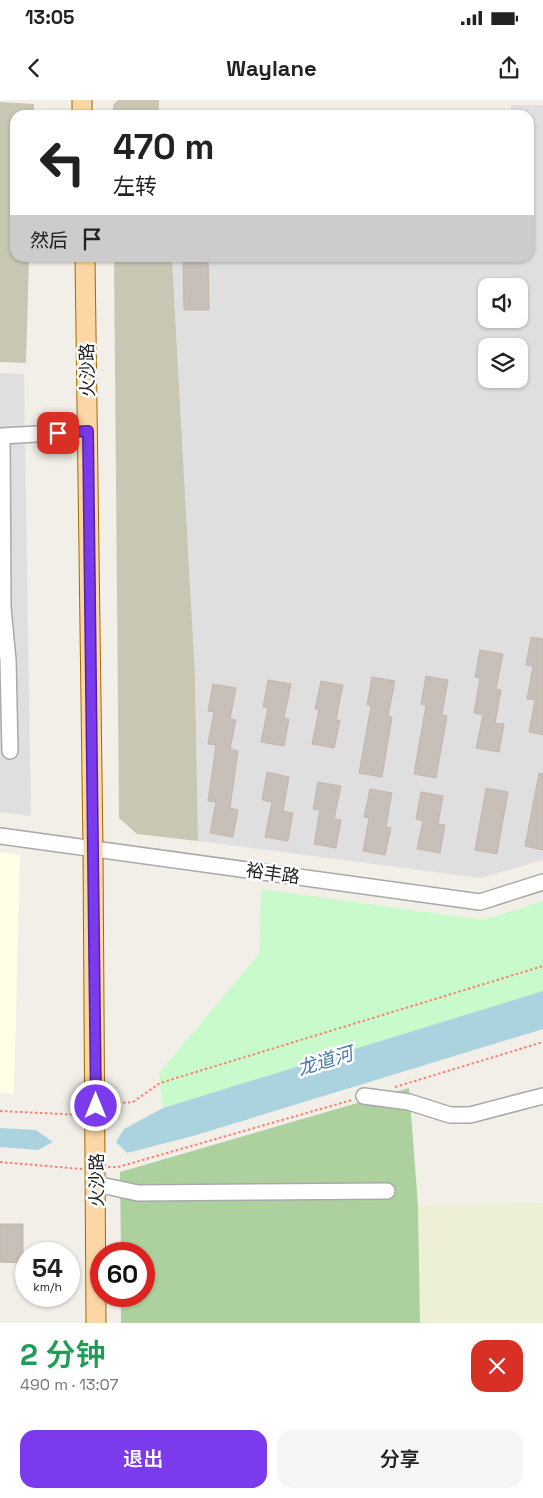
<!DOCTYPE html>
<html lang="zh">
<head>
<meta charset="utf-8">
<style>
  :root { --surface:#fff; --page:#f6f6f6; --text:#222; --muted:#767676; --accent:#7c3aed }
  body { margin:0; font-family:"Space Grotesk","Noto Sans SC",sans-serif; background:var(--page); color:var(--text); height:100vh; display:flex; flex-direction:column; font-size:19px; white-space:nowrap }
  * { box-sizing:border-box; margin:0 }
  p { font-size:16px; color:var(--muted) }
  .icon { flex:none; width:28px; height:28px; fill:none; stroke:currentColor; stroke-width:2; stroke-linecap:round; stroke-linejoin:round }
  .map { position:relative; height:1223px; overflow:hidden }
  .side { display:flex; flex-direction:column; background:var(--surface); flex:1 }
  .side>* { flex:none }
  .top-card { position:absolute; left:10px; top:10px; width:524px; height:152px; border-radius:15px; box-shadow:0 1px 4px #0004; background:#fff; color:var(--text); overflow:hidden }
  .fabs { position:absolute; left:478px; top:178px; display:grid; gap:10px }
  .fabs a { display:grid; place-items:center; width:50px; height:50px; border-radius:10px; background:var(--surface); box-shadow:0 1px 4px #0004; font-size:25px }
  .speed { position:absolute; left:15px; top:1142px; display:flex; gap:10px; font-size:25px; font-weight:700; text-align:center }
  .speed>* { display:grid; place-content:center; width:65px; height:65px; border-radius:50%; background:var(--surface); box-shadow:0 1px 4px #0004; line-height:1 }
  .speed small { font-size:12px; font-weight:400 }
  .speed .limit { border:8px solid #d22; background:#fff; color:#111 }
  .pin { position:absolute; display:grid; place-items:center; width:42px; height:42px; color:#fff; margin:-21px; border-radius:10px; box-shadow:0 2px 8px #0006 }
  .me { position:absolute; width:55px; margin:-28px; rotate:0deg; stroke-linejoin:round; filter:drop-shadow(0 0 4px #0008) }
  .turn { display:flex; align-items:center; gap:18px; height:105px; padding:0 20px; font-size:22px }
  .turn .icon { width:65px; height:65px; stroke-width:2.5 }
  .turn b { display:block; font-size:35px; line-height:42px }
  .then { display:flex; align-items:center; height:48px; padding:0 20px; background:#0003; gap:10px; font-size:19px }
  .round { display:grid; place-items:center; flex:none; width:52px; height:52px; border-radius:15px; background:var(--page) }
  .head { display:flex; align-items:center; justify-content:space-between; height:85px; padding:0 20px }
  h1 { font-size:30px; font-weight:600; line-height:38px; color:#1e9e55 }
  .cta { display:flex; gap:10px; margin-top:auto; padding:10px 20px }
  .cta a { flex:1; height:58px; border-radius:15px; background:var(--accent); color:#fff; font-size:20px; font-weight:600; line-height:58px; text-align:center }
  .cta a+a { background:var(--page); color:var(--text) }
  .status { display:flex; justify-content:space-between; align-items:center; height:35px; padding:0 25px; background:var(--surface); direction:ltr }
  .status svg { height:14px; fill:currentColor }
  header { display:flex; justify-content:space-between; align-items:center; height:65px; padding:0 20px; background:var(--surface); font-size:22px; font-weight:600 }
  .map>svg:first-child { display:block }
  .residential { fill:#e0dfdf; fill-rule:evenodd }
  .education { fill:#ffffe5 }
  .construction { fill:#c7c7b4 }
  .farmland { fill:#eef0d5 }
  .forest { fill:#add19e }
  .park { fill:#c8facc }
  .water { fill:#aad3df }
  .building { fill:#c7bfb8; stroke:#c4b6ab }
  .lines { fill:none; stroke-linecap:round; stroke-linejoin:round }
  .minor-casing { stroke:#a9a9a9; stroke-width:18 }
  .major-casing { stroke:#a06b00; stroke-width:21 }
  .path { stroke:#fa8072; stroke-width:2; stroke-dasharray:2.5 2.5; stroke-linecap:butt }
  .minor { stroke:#fff; stroke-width:15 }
  .major { stroke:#fcd6a4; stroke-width:19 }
  .route-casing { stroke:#51269a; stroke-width:12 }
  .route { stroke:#7c3aed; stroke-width:9 }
  .labels { text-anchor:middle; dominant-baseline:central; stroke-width:5; stroke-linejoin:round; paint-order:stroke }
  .street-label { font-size:18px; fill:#222; stroke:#fff }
  .water-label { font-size:19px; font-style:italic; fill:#4a7aab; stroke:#fff }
</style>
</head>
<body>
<div class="status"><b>13:05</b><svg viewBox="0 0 49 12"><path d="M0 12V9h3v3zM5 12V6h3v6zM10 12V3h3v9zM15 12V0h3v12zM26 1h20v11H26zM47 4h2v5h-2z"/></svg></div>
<header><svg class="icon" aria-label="back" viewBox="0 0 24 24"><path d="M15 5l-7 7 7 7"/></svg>Waylane<svg class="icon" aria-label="share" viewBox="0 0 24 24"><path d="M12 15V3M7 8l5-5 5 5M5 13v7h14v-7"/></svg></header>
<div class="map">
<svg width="543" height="1223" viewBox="0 0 543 1223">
  <rect width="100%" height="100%" fill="#f2efe9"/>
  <path class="residential" d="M 511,5 L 543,5 L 543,760 L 481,778 L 198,741 L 195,576 L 172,158 L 529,158 L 529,15 L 511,15 ZM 486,186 L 519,186 L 519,219 L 486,219 ZM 486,246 L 519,246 L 519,279 L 486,279 Z
    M 0,273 L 24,274 L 31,716 L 0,712 Z"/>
  <path class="education" d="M 0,752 L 20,755 L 14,994 L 0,993 Z"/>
  <path class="construction" d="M 118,0 L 159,0 L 159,15 L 113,15 L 113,5 Z
    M 0,2 L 34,4 L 34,15 L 15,15 L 15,158 L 29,158 L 26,263 L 0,262 Z
    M 114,158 L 172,158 L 195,576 L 198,741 L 137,734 L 119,718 Z"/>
  <path class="farmland" d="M 543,1103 L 543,1223 L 420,1223 L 418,1105 Z"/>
  <path class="forest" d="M 409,988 L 418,1105 L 420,1223 L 121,1223 L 121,1196 L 144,1196 L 144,1154 L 121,1154 L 120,1072 Z"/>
  <path class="park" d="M 261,789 L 483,820 L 543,801 L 543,891 L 163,1008 L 159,973 L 259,854 Z"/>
  <path class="water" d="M 543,891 L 543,929 L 193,1036 L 127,1053 L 116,1042 L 124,1029 L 163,1008 Z
    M 0,1028 L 36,1030 L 53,1042 L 38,1050 L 0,1047 Z"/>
  <path class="building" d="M 183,158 L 208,158 L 209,210 L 184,210 Z
    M 531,537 L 543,539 L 543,635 L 529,632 L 535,600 L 527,599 L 533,566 L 526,565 Z
    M 480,550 L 503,554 L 496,589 L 501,590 L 495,623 L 504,624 L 499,652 L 476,648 L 483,615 L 474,613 L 480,578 L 475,577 Z
    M 426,576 L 448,580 L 442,615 L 447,616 L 436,678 L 414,674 L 426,605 L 421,604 Z
    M 372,577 L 395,581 L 388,616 L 392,617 L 382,677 L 359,673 L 371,606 L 367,605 Z
    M 268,580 L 291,584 L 284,618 L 289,619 L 284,646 L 261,642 L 268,608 L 263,607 Z
    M 321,581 L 343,585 L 336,620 L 340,620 L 334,648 L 312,644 L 319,609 L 315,609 Z
    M 213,584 L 236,588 L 230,619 L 236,620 L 230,649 L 238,651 L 230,708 L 238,710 L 233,737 L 210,733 L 216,702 L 208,701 L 216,645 L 208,644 L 214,612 L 208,611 Z
    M 267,672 L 289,677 L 283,711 L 293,713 L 288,741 L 265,737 L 272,702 L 262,700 Z
    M 539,673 L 543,674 L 543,750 L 525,746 Z
    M 318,682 L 341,686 L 334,719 L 341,720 L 336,748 L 314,744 L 320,710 L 313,709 Z
    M 486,688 L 508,692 L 497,754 L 475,750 Z
    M 370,689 L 392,693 L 386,727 L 391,728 L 385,755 L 363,751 L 369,718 L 364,717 Z
    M 421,692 L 443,696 L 438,724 L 445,725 L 440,753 L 417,749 L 423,721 L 416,719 Z
    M 0,1124 L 23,1124 L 23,1163 L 0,1162 Z"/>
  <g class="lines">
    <defs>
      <path id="minor" d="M 3,508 L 8,560 L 10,651
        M 0,509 L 3,508 L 2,336 L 88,331
        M 0,736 L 480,802 L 543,782
        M 364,996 L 409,1002 L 450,1015 L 470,1015 L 543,996
        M 96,1084 L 138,1093 L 387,1091"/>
      <path id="major" d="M 82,0 L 82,15
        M 85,158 L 93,748 L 96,1223"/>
    </defs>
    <use href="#minor" class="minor-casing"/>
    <use href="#major" class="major-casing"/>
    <path class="path" d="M 395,987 L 543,942
      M 108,1004 L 133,1002 L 160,983 L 543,866
      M 0,1011 L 80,1015
      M 0,1062 L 82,1069
      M 108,1067 L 118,1067 L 352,1000"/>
    <use href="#minor" class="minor"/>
    <use href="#major" class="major"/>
  </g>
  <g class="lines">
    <defs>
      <path id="route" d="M 58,333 L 88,331 L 96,1006"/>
    </defs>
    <use href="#route" class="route-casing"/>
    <use href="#route" class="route"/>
  </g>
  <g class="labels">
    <g class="street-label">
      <text transform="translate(87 270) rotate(-91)">火沙路</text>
      <text transform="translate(273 773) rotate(8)">裕丰路</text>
      <text transform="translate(96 1080) rotate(-90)">火沙路</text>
    </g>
    <g class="water-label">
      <text transform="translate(325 961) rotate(-17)">龙道河</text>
    </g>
  </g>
</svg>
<div class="fabs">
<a><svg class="icon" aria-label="sound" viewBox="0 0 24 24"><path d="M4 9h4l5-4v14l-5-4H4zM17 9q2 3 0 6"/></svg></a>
<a><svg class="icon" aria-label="layers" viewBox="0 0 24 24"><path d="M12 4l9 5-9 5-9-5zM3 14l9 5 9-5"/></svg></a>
</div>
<div class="speed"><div>54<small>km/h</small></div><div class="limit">60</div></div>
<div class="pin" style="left:58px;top:333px;background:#d93025"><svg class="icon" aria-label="arrive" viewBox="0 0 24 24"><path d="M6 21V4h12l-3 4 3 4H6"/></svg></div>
<svg class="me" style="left:96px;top:1006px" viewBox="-20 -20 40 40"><circle r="17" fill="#7c3aed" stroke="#fff" stroke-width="3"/><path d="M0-11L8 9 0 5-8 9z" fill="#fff"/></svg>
<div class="top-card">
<div class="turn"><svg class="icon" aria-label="left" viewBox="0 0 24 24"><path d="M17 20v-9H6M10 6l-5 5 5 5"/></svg><div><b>470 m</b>左转</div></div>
<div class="then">然后<svg class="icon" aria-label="arrive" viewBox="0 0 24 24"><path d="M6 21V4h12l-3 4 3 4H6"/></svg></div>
</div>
</div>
<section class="side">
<div class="head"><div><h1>2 分钟</h1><p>490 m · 13:07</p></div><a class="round" style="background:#d93025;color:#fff"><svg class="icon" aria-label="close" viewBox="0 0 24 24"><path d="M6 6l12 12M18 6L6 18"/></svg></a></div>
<div class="cta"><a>退出</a><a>分享</a></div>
</section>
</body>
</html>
